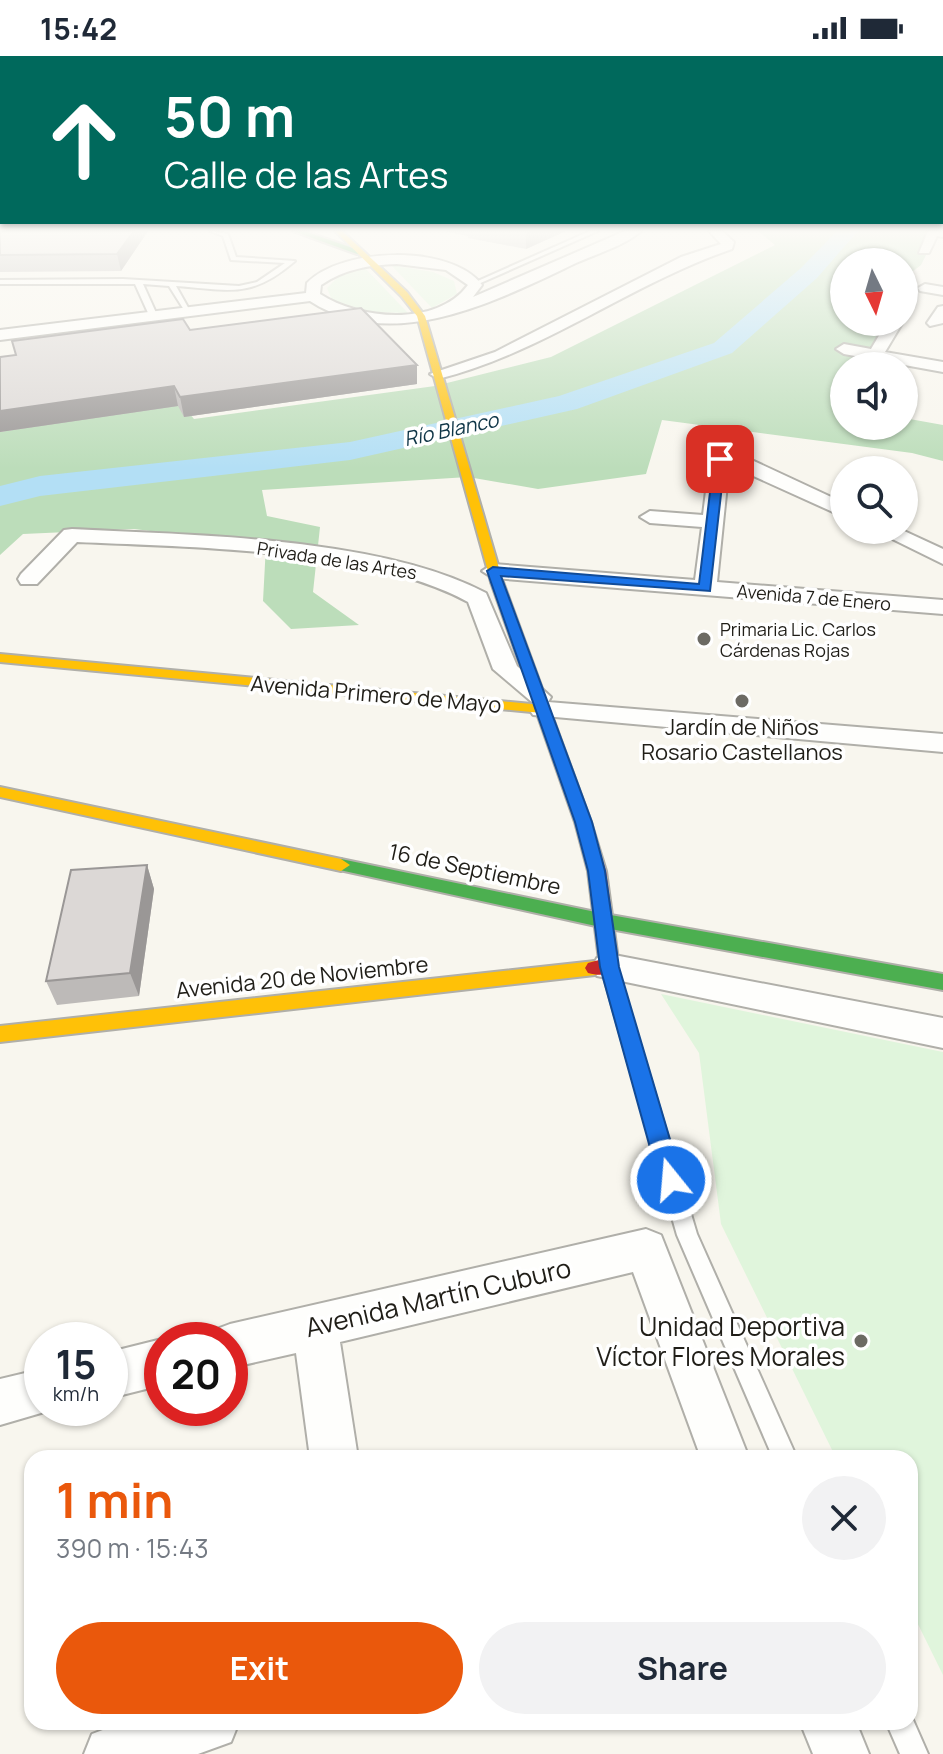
<!DOCTYPE html>
<html lang="en">
<head>
<meta charset="utf-8">
<style>
  :root { --surface:#fff; --page:#f2f2f3; --text:#1f2937; --muted:#747a83; --accent:#ea580c }
  body { margin:0; font-family:Manrope,sans-serif; background:var(--page); color:var(--text); height:100vh; display:flex; flex-direction:column; font-size:30px; white-space:nowrap }
  * { box-sizing:border-box; margin:0 }
  p { font-size:26px; color:var(--muted) }
  .icon { flex:none; width:44px; height:44px; fill:none; stroke:currentColor; stroke-width:2; stroke-linecap:round; stroke-linejoin:round }
  .map { position:relative; flex:1; overflow:hidden }
  .sheet { position:absolute; left:24px; top:1394px; width:894px; height:280px; display:flex; flex-direction:column; background:var(--surface); border-radius:24px; box-shadow:0 2px 6px #0004 }
  .sheet>* { flex:none }
  .top-card { position:absolute; left:0px; top:0px; width:944px; height:168px; box-shadow:0 2px 6px #0004; background:#00695c; color:#fff; overflow:hidden }
  .needle { width:52px; rotate:175deg }
  .tools { position:absolute; left:830px; top:192px; display:grid; gap:16px }
  .tools a { display:grid; place-items:center; width:88px; height:88px; border-radius:50%; background:var(--surface); box-shadow:0 2px 6px #0004; font-size:40px }
  .speed { position:absolute; left:24px; top:1266px; display:flex; gap:16px; font-size:40px; font-weight:700; text-align:center }
  .speed>* { display:grid; place-content:center; width:104px; height:104px; border-radius:50%; background:var(--surface); box-shadow:0 2px 6px #0004; line-height:1 }
  .speed small { font-size:20px; font-weight:400 }
  .speed .limit { border:12px solid #d22; background:#fff; color:#111 }
  .pin { position:absolute; display:grid; place-items:center; width:68px; height:68px; color:#fff; margin:-34px; border-radius:16px; box-shadow:0 4px 12px #0006 }
  .me { position:absolute; width:88px; margin:-44px; rotate:343deg; stroke-linejoin:round; filter:drop-shadow(0 0 6px #0008) }
  .turn { display:flex; align-items:center; gap:28px; height:168px; padding:0 32px; font-size:36px }
  .turn .icon { width:104px; height:104px; stroke-width:2.5 }
  .turn b { display:block; font-size:56px; line-height:68px }
  .round { display:grid; place-items:center; flex:none; width:84px; height:84px; border-radius:42px; background:var(--page) }
  .overview { display:flex; align-items:center; justify-content:space-between; height:136px; padding:0 32px }
  h1 { font-size:48px; font-weight:700; line-height:60px; color:var(--accent) }
  .button { display:flex; gap:16px; margin-top:auto; padding:16px 32px }
  .button a { flex:1; height:92px; border-radius:48px; background:var(--accent); color:#fff; font-size:32px; font-weight:700; line-height:92px; text-align:center }
  .button a+a { background:var(--page); color:var(--text) }
  .status { display:flex; justify-content:space-between; align-items:center; height:56px; padding:0 40px; background:var(--surface); direction:ltr }
  .status svg { height:22px; fill:currentColor }
  .map>svg:first-child { display:block }
  .green { fill:#e0f5dc }
  .forest { fill:#bcddba }
  .lines { fill:none; stroke-linecap:round; stroke-linejoin:round }
  .river { fill:#b3dff5; fill-rule:evenodd }
  .lane-casing { stroke:#b0afa9; stroke-width:4 }
  .street-casing { stroke:#b0afa9; stroke-width:4 }
  .fast-casing { stroke:#b0afa9; stroke-width:4 }
  .slow-casing { stroke:#b0afa9; stroke-width:4 }
  .jam-casing { stroke:#b0afa9; stroke-width:4 }
  .lane { fill:#fefefc; fill-rule:evenodd }
  .street { fill:#fefefc; fill-rule:evenodd }
  .fast { fill:#4caf50; fill-rule:evenodd }
  .slow { fill:#ffc107; fill-rule:evenodd }
  .jam { fill:#c62828; fill-rule:evenodd }
  .wall { fill:#bdbab8 }
  .shaded-wall { fill:#9a9796 }
  .building { fill:#dcd8d6; stroke:#9a9796; stroke-width:2 }
  .route { fill:#1a73e8; stroke:#114b97; stroke-width:2 }
  .poi-dot { fill:#6c6a63; stroke:#fff; stroke-width:3 }
  .labels { text-anchor:middle; dominant-baseline:central; stroke-width:7; stroke-linejoin:round; paint-order:stroke }
  .far-street-label { font-size:18px; fill:#201e18; stroke:#fff }
  .far-poi-label { font-size:18px; fill:#201e18; stroke:#fff; text-anchor:start }
  .far-water-label { font-size:20px; font-style:italic; fill:#0f3547; stroke:#fff }
  .street-label { font-size:22px; fill:#201e18; stroke:#fff }
  .poi-label { font-size:22px; fill:#201e18; stroke:#fff }
  .near-street-label { font-size:26px; fill:#201e18; stroke:#fff }
  .near-poi-label { font-size:26px; fill:#201e18; stroke:#fff; text-anchor:end }
</style>
</head>
<body>
<div class="status"><b>15:42</b><svg viewBox="0 0 49 12"><path d="M0 12V9h3v3zM5 12V6h3v6zM10 12V3h3v9zM15 12V0h3v12zM26 1h20v11H26zM47 4h2v5h-2z"/></svg></div>
<div class="map">
<svg width="943" height="1698" viewBox="0 0 943 1698">
  <rect width="100%" height="100%" fill="#f8f6ee"/>
  <path class="green" d="M 391,209 L 433,216 L 454,225 L 457,238 L 432,252 Z
    M 363,210 L 408,257 L 370,256 L 332,244 L 327,232 L 339,220 Z
    M 661,938 L 943,996 L 943,1619 L 910,1552 L 910,1402 L 836,1402 L 721,1168 L 699,997 Z"/>
  <path class="forest" d="M 758,175 L 938,175 L 921,209 L 904,222 L 904,206 L 844,206 L 844,266 L 888,266 L 866,310 L 844,310 L 844,337 L 835,348 L 844,350 L 844,370 L 904,370 L 904,362 L 943,369 L 943,405 L 912,397 L 662,364 L 646,418 L 538,433 L 468,421 L 262,434 L 267,460 L 320,471 L 313,536 L 359,569 L 291,573 L 263,545 L 266,489 L 134,473 L 23,478 L 0,499 L 0,376 L 181,347 L 194,363 L 435,330 L 551,301 L 775,189 Z"/>
  <g class="lines">
    <path class="river" d="M 837,175 L 858,175 L 817,222 L 732,297 L 577,353 L 350,404 L 40,440 L 0,450 L 0,430 L 40,420 L 350,386 L 559,340 L 714,287 L 801,212 Z"/>
    <defs>
      <path id="lane" d="M 210,175 L 228,178 L 236,201 L 295,205 C 251,243 230,234 176,230 L 190,255 L 186,257 L 169,230 L 143,228 L 157,259 L 153,261 L 149,259 L 135,228 L 0,228 L 0,224 L 123,223 L 239,230 L 257,226 L 285,207 L 231,204 L 223,180 Z
        M 590,175 L 598,175 L 476,229 L 471,228 Z
        M 609,904 L 615,906 L 617,911 L 697,1178 L 797,1402 L 773,1402 L 677,1179 L 601,911 L 603,906 Z
        M 910,1657 L 928,1698 L 900,1698 L 886,1666 L 910,1666 Z"/>
      <path id="street" d="M 625,175 L 641,175 C 624,190 596,198 576,207 C 498,244 393,299 310,245 L 0,284 L 0,274 L 306,237 L 307,227 C 342,191 451,188 482,229 L 473,241 ZM 397,208 L 446,214 L 468,229 C 437,271 360,264 320,238 L 321,229 C 345,213 369,209 397,208 Z
        M 709,175 L 722,175 L 734,186 L 732,193 C 630,228 543,297 438,323 L 430,318 L 495,296 L 681,201 L 721,188 Z
        M 943,175 L 943,181 L 937,180 L 929,197 L 919,197 L 928,175 Z
        M 925,228 L 943,231 L 943,239 L 920,235 L 918,232 Z
        M 943,250 L 943,267 L 930,270 L 927,267 L 938,251 Z
        M 887,266 L 903,266 L 885,296 L 943,306 L 943,316 L 844,298 L 836,293 L 844,288 L 871,293 Z
        M 720,397 L 743,400 L 844,447 L 844,461 L 729,409 L 717,526 L 943,544 L 943,558 L 493,522 L 482,515 L 493,508 L 695,524 L 702,471 L 650,467 L 640,461 L 650,455 L 703,459 L 710,403 Z
        M 72,473 C 192,479 381,481 486,537 L 517,610 L 551,641 L 548,646 L 943,678 L 943,696 L 533,659 L 529,653 L 533,647 L 493,613 L 468,546 C 372,493 188,491 77,486 L 37,528 L 21,528 L 18,523 L 21,518 L 64,474 Z
        M 874,474 L 902,474 L 943,493 L 943,508 Z
        M 609,898 L 943,962 L 943,992 L 597,920 L 592,911 L 597,902 Z
        M 646,1173 L 661,1179 L 749,1402 L 701,1402 L 633,1216 L 340,1286 L 358,1402 L 310,1402 L 296,1297 L 230,1312 L 230,1284 L 210,1284 L 214,1274 L 230,1268 Z
        M 162,1283 L 162,1329 L 110,1342 L 110,1296 Z
        M 42,1313 L 42,1352 L 58,1352 L 0,1369 L 0,1323 Z
        M 124,1666 L 239,1666 L 231,1686 L 198,1698 L 84,1698 L 92,1678 Z
        M 800,1666 L 856,1666 L 869,1698 L 813,1698 Z"/>
      <path id="fast" d="M 293,175 L 304,175 L 364,196 L 357,198 Z
        M 341,803 L 605,858 L 943,918 L 943,934 L 605,872 L 335,813 L 332,809 Z"/>
      <path id="slow" d="M 335,175 L 342,175 L 407,236 L 425,260 L 503,526 L 502,529 L 491,526 L 417,260 L 401,240 Z
        M 0,598 L 542,649 L 549,653 L 542,657 L 0,606 Z
        M 0,731 L 341,803 L 350,809 L 341,815 L 0,741 Z
        M 595,905 L 602,907 L 605,912 L 602,917 L 595,919 L 0,986 L 0,970 Z"/>
      <path id="jam" d="M 492,523 L 503,526 L 591,766 L 606,815 L 619,911 L 616,916 C 606,919 598,920 588,917 L 585,912 L 588,907 L 599,904 L 588,815 L 575,766 L 491,526 Z"/>
    </defs>
    <use href="#lane" class="lane-casing"/>
    <use href="#street" class="street-casing"/>
    <use href="#fast" class="fast-casing"/>
    <use href="#slow" class="slow-casing"/>
    <use href="#jam" class="jam-casing"/>
    <use href="#lane" class="lane"/>
    <use href="#street" class="street"/>
    <use href="#fast" class="fast"/>
    <use href="#slow" class="slow"/>
    <use href="#jam" class="jam"/>
  </g>
  <path class="wall" d="M 0,175 L 148,175 L 121,215 L 0,216 Z
    M 443,175 L 566,175 L 526,193 L 468,182 L 468,180 Z
    M 190,274 L 417,309 L 417,328 L 184,361 L 178,350 L 0,376 L 0,301 Z
    M 147,809 L 154,833 L 139,940 L 57,949 L 46,925 Z"/>
  <path class="shaded-wall" d="M 134,175 L 148,175 L 121,215 L 117,198 Z
    M 531,175 L 566,175 L 526,193 L 526,177 Z
    M 417,309 L 417,328 L 184,361 L 180,341 Z
    M 174,330 L 178,350 L 0,376 L 0,355 Z
    M 147,809 L 154,833 L 139,940 L 130,917 Z"/>
  <path class="building" d="M 0,175 L 134,175 L 117,198 L 0,199 Z
    M 361,252 L 417,309 L 180,341 L 174,330 L 0,355 L 0,301 L 16,299 L 12,285 L 183,263 L 190,274 Z
    M 147,809 L 130,917 L 46,925 L 71,814 Z"/>
  <linearGradient id="sky" x2="0" y2="1"><stop stop-color="#93c5ed"/><stop offset="0.42" stop-color="#fcfbf7"/><stop offset="1" stop-color="#fcfbf7" stop-opacity="0"/></linearGradient>
  <rect width="943" height="413" fill="url(#sky)"/>
  <path class="route" d="M 720,400 L 725,403 L 710,535 L 501,520 L 592,766 L 605,815 L 619,911 L 682,1124 L 679,1131 L 671,1134 L 663,1131 L 659,1124 L 600,911 L 588,815 L 575,766 L 487,515 L 493,511 L 699,528 L 714,403 Z"/>
  <g class="poi-dot">
    <circle cx="704" cy="583" r="8"/>
    <circle cx="742" cy="645" r="8"/>
    <circle cx="861" cy="1285" r="8"/>
  </g>
  <g class="labels">
    <g class="far-street-label">
      <text transform="translate(337 504) rotate(9)">Privada de las Artes</text>
      <text transform="translate(814 541) rotate(5)">Avenida 7 de Enero</text>
    </g>
    <g class="far-poi-label">
      <text x="720" y="573">Primaria Lic. Carlos<tspan x="720" dy="21">Cárdenas Rojas</tspan></text>
    </g>
    <g class="far-water-label">
      <text transform="translate(451 373) rotate(-12)">Río Blanco</text>
    </g>
    <g class="street-label">
      <text transform="translate(376 638) rotate(5)">Avenida Primero de Mayo</text>
      <text transform="translate(475 813) rotate(12)">16 de Septiembre</text>
      <text transform="translate(302 921) rotate(-6)">Avenida 20 de Noviembre</text>
    </g>
    <g class="poi-label">
      <text x="742" y="671">Jardín de Niños<tspan x="742" dy="25">Rosario Castellanos</tspan></text>
    </g>
    <g class="near-street-label">
      <text transform="translate(438 1241) rotate(-13)">Avenida Martín Cuburo</text>
    </g>
    <g class="near-poi-label">
      <text x="845" y="1270">Unidad Deportiva<tspan x="845" dy="30">Víctor Flores Morales</tspan></text>
    </g>
  </g>
</svg>
<div class="tools">
<a><svg class="needle" viewBox="-14 -14 28 28"><path d="M0-13l5 13h-10z" fill="#e53935"/><path d="M0 13l5-13h-10z" fill="#747a83"/></svg></a>
<a><svg class="icon" aria-label="sound" viewBox="0 0 24 24"><path d="M4 9h4l5-4v14l-5-4H4zM17 9q2 3 0 6"/></svg></a>
<a><svg class="icon" aria-label="search" viewBox="0 0 24 24"><circle cx="10" cy="10" r="6"/><path d="M15 15l6 6"/></svg></a>
</div>
<div class="speed"><div>15<small>km/h</small></div><div class="limit">20</div></div>
<div class="pin" style="left:720px;top:403px;background:#d93025"><svg class="icon" aria-label="arrive" viewBox="0 0 24 24"><path d="M6 21V4h12l-3 4 3 4H6"/></svg></div>
<svg class="me" style="left:671px;top:1124px" viewBox="-20 -20 40 40"><circle r="17" fill="#1a73e8" stroke="#fff" stroke-width="3"/><path d="M0-11L8 9 0 5-8 9z" fill="#fff"/></svg>
<div class="top-card">
<div class="turn"><svg class="icon" aria-label="ahead" viewBox="0 0 24 24"><path d="M12 20V5M6 11l6-6 6 6"/></svg><div><b>50 m</b>Calle de las Artes</div></div>
</div>
<section class="sheet">
<div class="overview"><div><h1>1 min</h1><p>390 m · 15:43</p></div><a class="round"><svg class="icon" aria-label="close" viewBox="0 0 24 24"><path d="M6 6l12 12M18 6L6 18"/></svg></a></div>
<div class="button"><a>Exit</a><a>Share</a></div>
</section>
</div>
</body>
</html>
